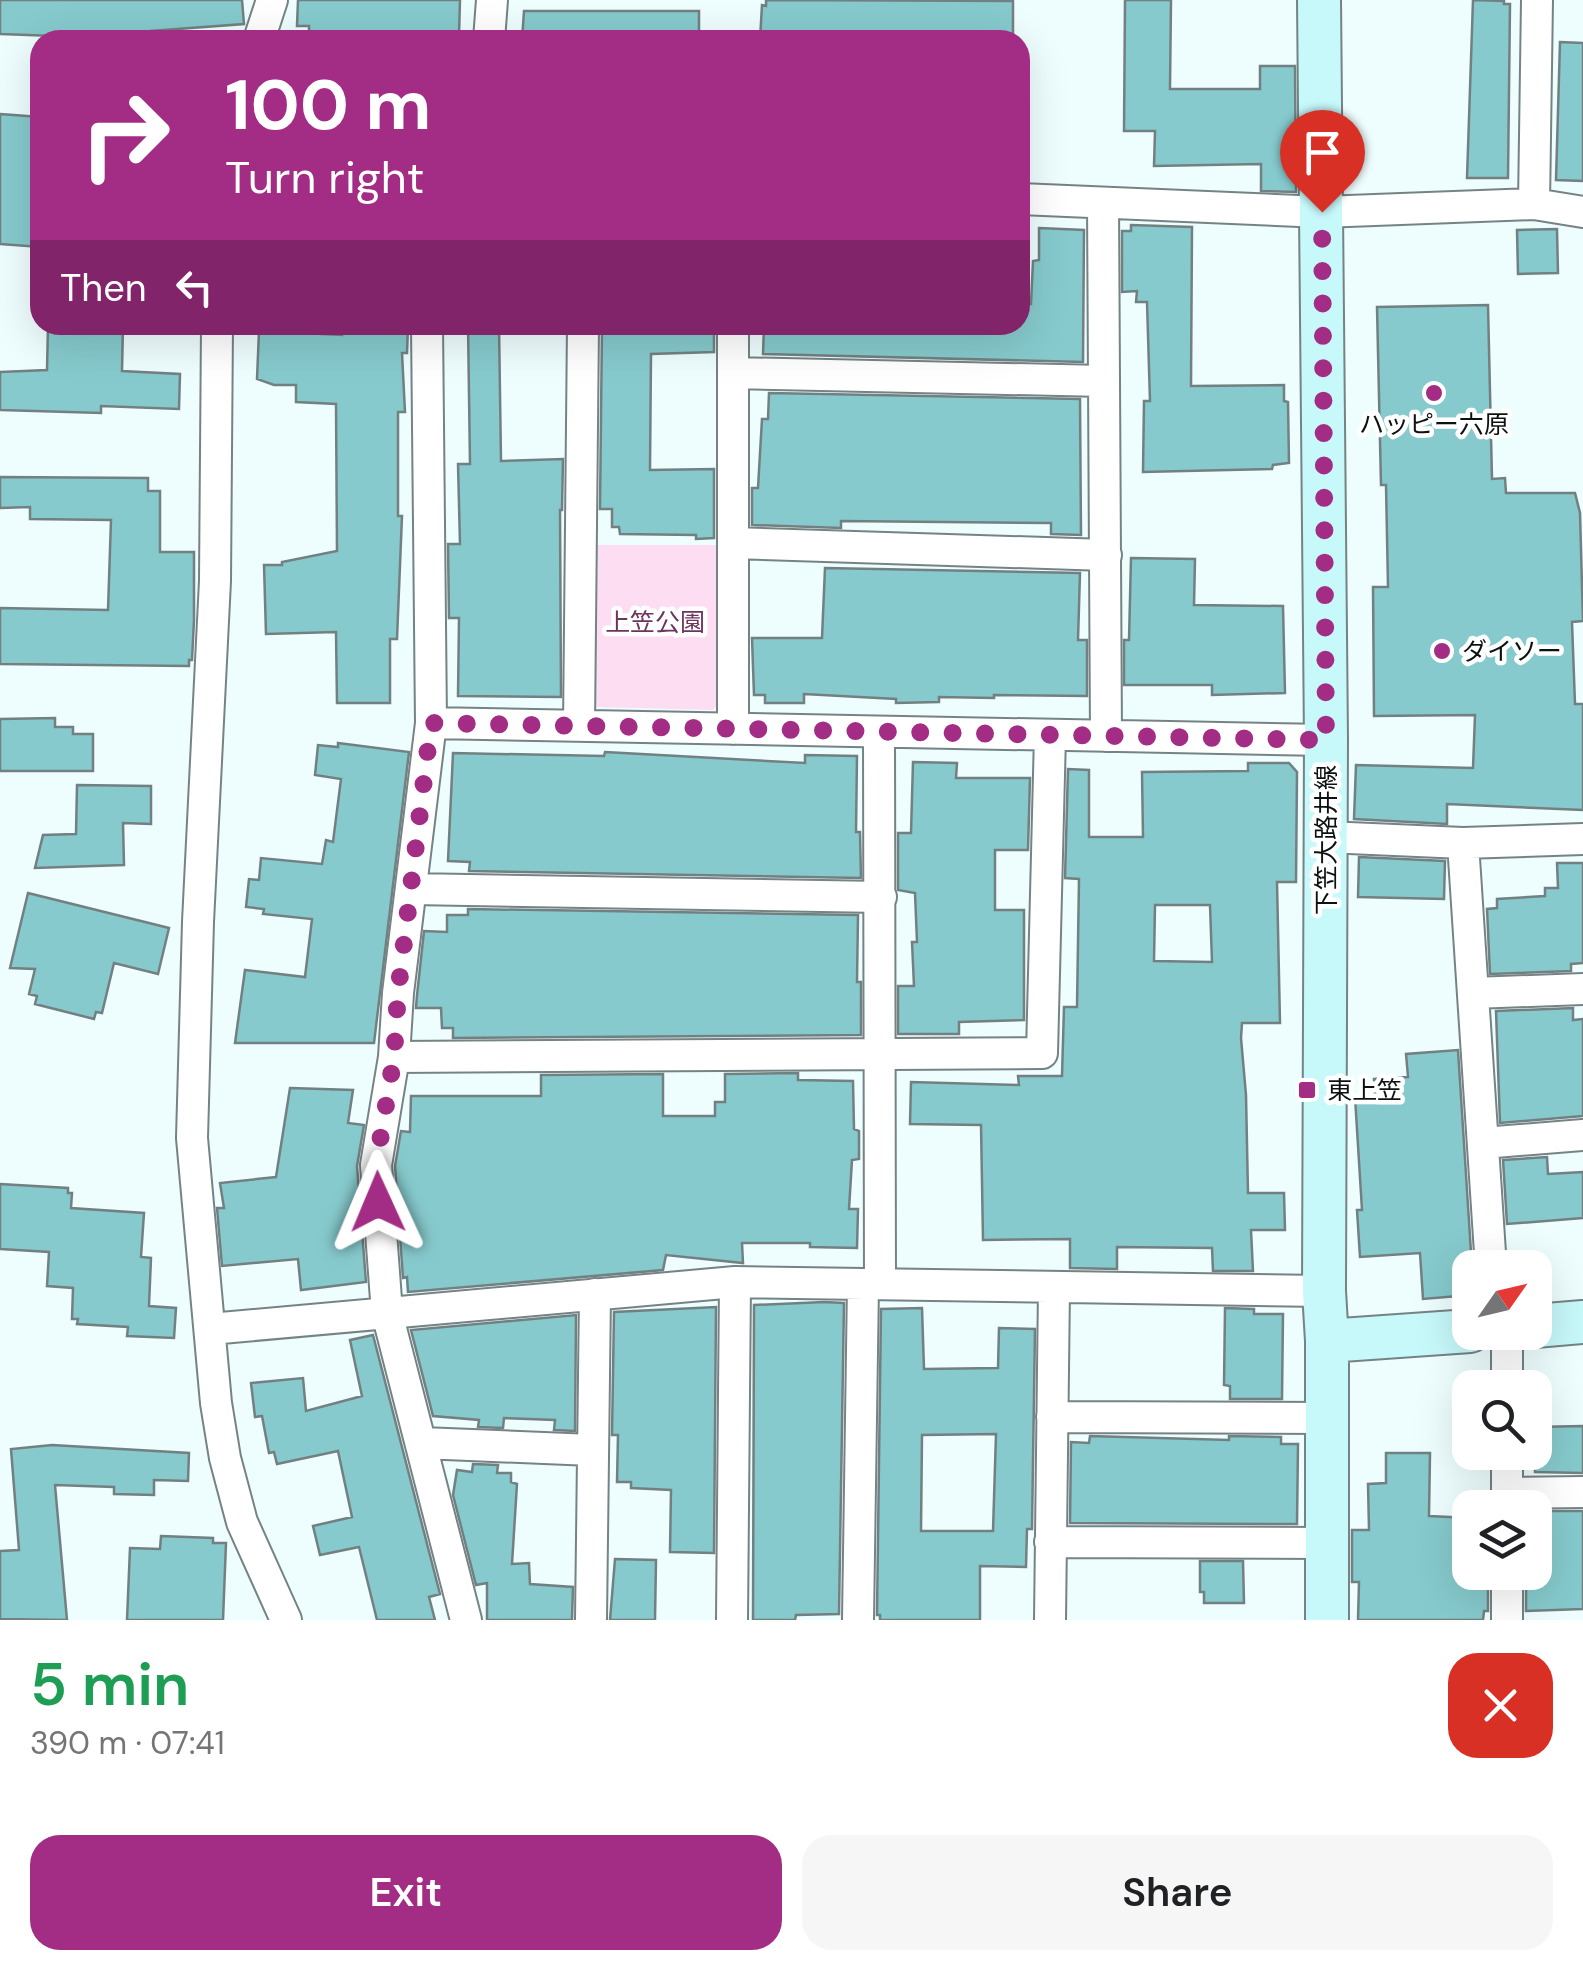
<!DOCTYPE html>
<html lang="en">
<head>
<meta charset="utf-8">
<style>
  :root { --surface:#fff; --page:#f6f6f6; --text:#202124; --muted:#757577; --accent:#a32d85 }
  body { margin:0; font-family:"DM Sans","Noto Sans JP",sans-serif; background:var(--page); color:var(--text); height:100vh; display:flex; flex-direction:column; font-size:38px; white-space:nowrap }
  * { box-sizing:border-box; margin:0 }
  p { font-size:32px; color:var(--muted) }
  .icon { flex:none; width:55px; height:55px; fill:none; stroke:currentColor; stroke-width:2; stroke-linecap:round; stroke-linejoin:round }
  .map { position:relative; height:1620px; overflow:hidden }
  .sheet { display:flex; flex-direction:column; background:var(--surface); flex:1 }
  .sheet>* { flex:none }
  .top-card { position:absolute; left:30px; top:30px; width:1000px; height:305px; border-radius:30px; box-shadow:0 10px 40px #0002; background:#a32d85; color:#fff; overflow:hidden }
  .needle { width:65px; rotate:56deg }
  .tools { position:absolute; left:1452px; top:1250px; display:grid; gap:20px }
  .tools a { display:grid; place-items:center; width:100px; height:100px; border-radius:20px; background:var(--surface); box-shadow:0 10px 40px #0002; font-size:50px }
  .pin { position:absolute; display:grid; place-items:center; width:85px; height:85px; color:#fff; margin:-102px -42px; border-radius:50% 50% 50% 0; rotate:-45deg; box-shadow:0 0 10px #0007 }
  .pin .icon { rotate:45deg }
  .me { position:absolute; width:110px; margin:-55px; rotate:359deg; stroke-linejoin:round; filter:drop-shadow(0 0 8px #0008) }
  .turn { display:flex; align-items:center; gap:35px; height:210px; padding:0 30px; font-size:45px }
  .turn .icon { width:130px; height:130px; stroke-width:2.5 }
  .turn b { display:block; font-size:70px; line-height:85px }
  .then { display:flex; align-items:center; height:95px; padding:0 30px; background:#0003; gap:20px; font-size:38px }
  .round { display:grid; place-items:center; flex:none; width:105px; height:105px; border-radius:30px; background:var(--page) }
  .head { display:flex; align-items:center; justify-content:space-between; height:170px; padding:0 30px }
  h1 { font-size:60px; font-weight:600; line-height:75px; color:#1e9e55 }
  .action { display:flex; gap:20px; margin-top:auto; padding:20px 30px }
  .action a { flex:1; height:115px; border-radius:30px; background:var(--accent); color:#fff; font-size:40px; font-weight:600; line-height:115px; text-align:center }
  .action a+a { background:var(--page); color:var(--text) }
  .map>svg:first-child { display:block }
  .green { fill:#fdddf2 }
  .building { fill:#86cacd; stroke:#738081; stroke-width:2.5; fill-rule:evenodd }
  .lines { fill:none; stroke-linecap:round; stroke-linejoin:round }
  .street-casing { stroke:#758384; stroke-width:34 }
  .secondary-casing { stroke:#758384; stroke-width:46 }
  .street { stroke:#fff; stroke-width:30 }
  .secondary { stroke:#c7f8fa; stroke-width:42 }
  .route { stroke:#a32d85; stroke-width:18; stroke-dasharray:0 32.4 }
  .poi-dot { fill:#a32d85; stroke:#fff; stroke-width:4 }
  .labels { text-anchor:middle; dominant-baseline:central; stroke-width:9; stroke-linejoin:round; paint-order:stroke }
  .poi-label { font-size:25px; fill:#0c1111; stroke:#fff; text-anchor:start }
  .park-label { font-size:25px; fill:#6d345c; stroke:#fff }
  .street-label { font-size:25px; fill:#0c1111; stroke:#fff }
</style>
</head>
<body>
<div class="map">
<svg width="1583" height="1620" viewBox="0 0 1583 1620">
  <rect width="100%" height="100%" fill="#eefdfe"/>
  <path class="green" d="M 591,545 L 720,545 L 721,699 L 713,710 L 595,707 L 588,701 Z"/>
  <path class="building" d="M 0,0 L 242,0 L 244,24 L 151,31 L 151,34 L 55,32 L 54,36 L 0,34 Z
    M 298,0 L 460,0 L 459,36 L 309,37 L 309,26 L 297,26 Z
    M 766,0 L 1013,1 L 1013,40 L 760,40 L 762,5 L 766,6 Z
    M 1125,0 L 1171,0 L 1170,89 L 1260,89 L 1260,66 L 1295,66 L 1296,192 L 1261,191 L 1261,164 L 1154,166 L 1155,131 L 1124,131 Z
    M 1473,0 L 1504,1 L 1504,4 L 1510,4 L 1508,178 L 1467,178 Z
    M 524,11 L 699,11 L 699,40 L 522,40 Z
    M 1560,42 L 1583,43 L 1583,181 L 1556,180 Z
    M 0,114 L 40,117 L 40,247 L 0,244 Z
    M 1131,225 L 1192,227 L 1191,386 L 1284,385 L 1284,401 L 1288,402 L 1289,463 L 1273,465 L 1272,469 L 1143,472 L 1144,401 L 1150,401 L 1147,302 L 1136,302 L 1137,291 L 1122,292 L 1122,231 L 1131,231 Z
    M 1039,228 L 1084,230 L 1083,362 L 763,354 L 764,325 L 1020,325 L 1020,304 L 1031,304 L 1033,261 L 1039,260 Z
    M 1557,229 L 1558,273 L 1518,274 L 1517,230 Z
    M 1488,305 L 1492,479 L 1505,478 L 1506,493 L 1575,493 L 1580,513 L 1583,621 L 1572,622 L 1575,704 L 1583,704 L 1583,810 L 1447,804 L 1447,824 L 1354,819 L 1356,765 L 1473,768 L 1475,715 L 1374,716 L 1373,587 L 1388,587 L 1386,485 L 1381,485 L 1377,307 Z
    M 48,325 L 123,325 L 122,371 L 180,374 L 179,409 L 101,406 L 101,413 L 0,410 L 0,372 L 47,370 Z
    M 342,325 L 408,326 L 407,353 L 402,353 L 405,412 L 398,412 L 398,516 L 402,516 L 397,639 L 390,639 L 390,703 L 337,703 L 336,632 L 266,634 L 264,565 L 282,565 L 282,562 L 337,551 L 336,404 L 296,402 L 296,385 L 274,385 L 257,379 L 259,331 L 342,335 Z
    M 468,325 L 499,325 L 501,461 L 563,459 L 562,510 L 560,510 L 561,697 L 458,696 L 459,618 L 449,618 L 448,544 L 460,544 L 458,464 L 470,464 Z
    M 602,325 L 714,325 L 714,352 L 651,354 L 650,470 L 714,469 L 714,538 L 696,539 L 696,535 L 620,534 L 619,527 L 612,527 L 612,509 L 600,509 Z
    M 769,393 L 1080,399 L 1081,535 L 1051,534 L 1051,523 L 841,521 L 841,528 L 752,525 L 752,488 L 758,488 L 762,419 L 768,419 Z
    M 0,477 L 148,478 L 148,491 L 160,491 L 160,552 L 194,552 L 194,620 L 192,660 L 189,660 L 189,666 L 0,664 L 0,608 L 108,610 L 111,520 L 30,519 L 30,507 L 0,508 Z
    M 1131,558 L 1195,559 L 1194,605 L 1283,606 L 1285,693 L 1212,695 L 1212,685 L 1124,685 L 1124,640 L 1129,640 Z
    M 825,568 L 1080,573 L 1078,640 L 1087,640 L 1087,696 L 994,695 L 994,698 L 939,697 L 939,702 L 896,703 L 896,699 L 804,694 L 804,703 L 765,703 L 765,695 L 754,695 L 752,638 L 822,638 Z
    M 55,718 L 55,727 L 73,727 L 73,734 L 93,734 L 93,771 L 0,771 L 0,719 Z
    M 338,743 L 409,752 L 374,1043 L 235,1043 L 245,970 L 305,977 L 312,919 L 263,914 L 264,909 L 246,907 L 249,879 L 259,880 L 261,858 L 322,864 L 326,840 L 333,842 L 341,779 L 315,775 L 318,745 L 338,747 Z
    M 605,752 L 805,763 L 805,755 L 857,756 L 856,832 L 860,832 L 861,878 L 469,871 L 470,862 L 448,861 L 453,753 L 604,756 Z
    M 913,762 L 957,763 L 956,778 L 1030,778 L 1028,850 L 995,850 L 995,910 L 1024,910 L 1024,1020 L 959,1022 L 959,1034 L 898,1034 L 898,986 L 914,986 L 912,942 L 917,942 L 915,893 L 898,890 L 898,833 L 911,833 Z
    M 1248,763 L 1289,763 L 1297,772 L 1296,882 L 1277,882 L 1280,1023 L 1242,1023 L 1241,1038 L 1246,1095 L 1248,1193 L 1284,1193 L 1285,1230 L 1251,1230 L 1253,1271 L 1213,1271 L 1212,1248 L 1117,1247 L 1117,1269 L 1070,1268 L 1070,1239 L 983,1240 L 981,1125 L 910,1124 L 911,1082 L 1019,1085 L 1018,1076 L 1062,1076 L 1064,1007 L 1077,1007 L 1079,879 L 1065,878 L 1068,769 L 1089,770 L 1089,837 L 1143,837 L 1142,772 L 1248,771 ZM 1155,905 L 1210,905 L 1212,962 L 1154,961 Z
    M 77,785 L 151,786 L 151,824 L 123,823 L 124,865 L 35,868 L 43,835 L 76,834 Z
    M 1359,857 L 1445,861 L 1444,899 L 1358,897 Z
    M 1557,863 L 1583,863 L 1583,963 L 1571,964 L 1571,971 L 1490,974 L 1487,909 L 1497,908 L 1497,899 L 1545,896 L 1545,888 L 1558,888 Z
    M 28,893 L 169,928 L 158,974 L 114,963 L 102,1013 L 96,1012 L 94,1019 L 35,1004 L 37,996 L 29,994 L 35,969 L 10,968 Z
    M 468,909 L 858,915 L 857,982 L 861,982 L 861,1035 L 453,1038 L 453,1028 L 442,1028 L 441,1008 L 416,1008 L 417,995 L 424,931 L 447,932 L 447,915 L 468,915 Z
    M 1573,1008 L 1573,1020 L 1583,1019 L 1583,1116 L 1500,1123 L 1496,1011 Z
    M 1458,1050 L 1472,1268 L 1470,1295 L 1423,1299 L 1420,1253 L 1360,1257 L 1357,1210 L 1362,1210 L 1355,1097 L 1375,1096 L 1374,1079 L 1408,1077 L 1406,1054 Z
    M 798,1073 L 798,1080 L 853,1081 L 854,1129 L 859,1131 L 859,1159 L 852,1160 L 849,1209 L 858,1209 L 857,1248 L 810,1247 L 810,1243 L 742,1243 L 743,1263 L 666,1255 L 663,1270 L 408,1292 L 407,1277 L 403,1278 L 395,1166 L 401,1131 L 410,1132 L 411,1096 L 541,1096 L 541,1075 L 663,1074 L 663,1116 L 715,1116 L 715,1102 L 725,1102 L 725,1074 Z
    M 290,1088 L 353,1090 L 348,1123 L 364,1125 L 357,1166 L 366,1282 L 301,1290 L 298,1259 L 222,1266 L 217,1208 L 224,1208 L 220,1183 L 276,1177 Z
    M 1547,1157 L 1548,1174 L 1583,1172 L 1583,1218 L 1507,1224 L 1503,1160 Z
    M 0,1184 L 68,1188 L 68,1193 L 72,1193 L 71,1208 L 144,1213 L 141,1257 L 151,1258 L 149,1306 L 176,1308 L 174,1338 L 127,1336 L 128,1327 L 77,1324 L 78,1319 L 72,1319 L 73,1288 L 47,1286 L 49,1252 L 0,1249 Z
    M 824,1302 L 844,1303 L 839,1614 L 796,1615 L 795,1620 L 753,1620 L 754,1305 Z
    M 716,1307 L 714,1553 L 670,1552 L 671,1490 L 631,1488 L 631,1482 L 617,1482 L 618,1435 L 612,1435 L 614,1312 Z
    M 922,1308 L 924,1369 L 998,1368 L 999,1328 L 1035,1329 L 1032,1529 L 1027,1529 L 1026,1567 L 980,1566 L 980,1620 L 880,1620 L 880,1615 L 877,1615 L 881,1309 ZM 996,1434 L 993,1531 L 921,1531 L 922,1435 Z
    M 1225,1308 L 1254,1309 L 1254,1314 L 1283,1314 L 1282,1399 L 1230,1399 L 1230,1386 L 1224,1385 Z
    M 576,1315 L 575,1431 L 554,1430 L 555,1420 L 504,1418 L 503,1428 L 478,1427 L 479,1420 L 433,1416 L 411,1330 Z
    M 373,1335 L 440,1594 L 429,1597 L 435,1620 L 377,1620 L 359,1547 L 320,1555 L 313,1526 L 352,1517 L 338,1451 L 277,1464 L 274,1452 L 269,1453 L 262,1416 L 255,1417 L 251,1383 L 303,1378 L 306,1411 L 362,1396 L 350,1340 Z
    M 1583,1426 L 1583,1473 L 1535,1472 L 1535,1427 Z
    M 1090,1436 L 1229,1440 L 1229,1436 L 1281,1437 L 1281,1444 L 1298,1444 L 1297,1524 L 1070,1523 L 1071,1442 L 1089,1443 Z
    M 52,1445 L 189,1453 L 188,1481 L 154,1480 L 154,1495 L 114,1494 L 114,1487 L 55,1485 L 67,1620 L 0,1619 L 0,1551 L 19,1550 L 11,1449 Z
    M 1386,1453 L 1430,1453 L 1429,1516 L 1470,1518 L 1470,1572 L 1488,1575 L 1488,1611 L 1484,1611 L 1483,1620 L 1358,1620 L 1359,1582 L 1352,1582 L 1352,1530 L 1369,1530 L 1368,1484 L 1386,1483 Z
    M 473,1464 L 498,1465 L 497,1473 L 511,1473 L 511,1482 L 517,1484 L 512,1564 L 529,1563 L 530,1584 L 573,1587 L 572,1620 L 487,1620 L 487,1583 L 476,1585 L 453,1495 L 457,1470 L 472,1472 Z
    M 1537,1511 L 1583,1511 L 1583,1609 L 1526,1611 L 1526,1574 L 1537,1574 Z
    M 161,1536 L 213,1538 L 213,1543 L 226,1543 L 223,1620 L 127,1620 L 130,1548 L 160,1549 Z
    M 615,1559 L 656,1560 L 655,1620 L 610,1620 Z
    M 1200,1561 L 1243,1561 L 1244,1603 L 1204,1603 L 1204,1592 L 1200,1592 Z"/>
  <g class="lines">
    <defs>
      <path id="street" d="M 259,40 L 272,0
        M 489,40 L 492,0
        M 1020,199 L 1322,212 L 1534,204 L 1583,212
        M 1103,203 L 1106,736
        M 1534,204 L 1537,0
        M 217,325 L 215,581 L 198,922 L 192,1138 L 216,1403 L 225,1458 L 242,1522 L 286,1620
        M 427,325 L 431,723 L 398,993 L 394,1057 L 376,1165 L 387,1313 L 466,1620
        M 733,325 L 733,729
        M 733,373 L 1104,381
        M 733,543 L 1106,555
        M 431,723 L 1326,740
        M 579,726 L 583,325
        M 879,732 L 880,1284
        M 1326,837 L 1463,843 L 1583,839
        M 1463,843 L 1491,1268
        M 412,889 L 881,897
        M 1473,993 L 1583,989
        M 394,1057 L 1042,1053 L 1050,735
        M 1483,1143 L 1583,1135
        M 210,1329 L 735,1282 L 1324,1291
        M 1507,1388 L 1507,1332
        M 1052,1417 L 1327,1418
        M 422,1443 L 592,1450
        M 1507,1493 L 1583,1492
        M 1507,1508 L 1507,1452
        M 1050,1542 L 1327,1543
        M 591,1620 L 595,1294
        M 732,1620 L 735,1282
        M 858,1620 L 863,1284
        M 1050,1620 L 1054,1287
        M 1507,1620 L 1507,1572"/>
      <path id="secondary" d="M 1319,0 L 1326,740 L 1324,1291 L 1327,1341 L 1327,1620
        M 1535,1326 L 1583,1322
        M 1327,1341 L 1470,1331"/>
    </defs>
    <use href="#street" class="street-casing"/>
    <use href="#secondary" class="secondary-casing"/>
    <use href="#street" class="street"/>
    <use href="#secondary" class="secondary"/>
  </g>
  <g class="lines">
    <path class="route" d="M 378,1202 L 376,1165 L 394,1057 L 398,992 L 431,723 L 1326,740 L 1322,212"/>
  </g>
  <g class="poi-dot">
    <circle cx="1434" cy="393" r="10"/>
    <circle cx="1442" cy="651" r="10"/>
    <rect x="1297" y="1080" width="20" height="20" rx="5"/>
  </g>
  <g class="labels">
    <g class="poi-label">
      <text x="1434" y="424" text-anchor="middle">ハッピー六原</text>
      <text x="1462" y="651">ダイソー</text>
      <text x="1327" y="1090">東上笠</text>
    </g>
    <g class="park-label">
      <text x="655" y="622">上笠公園</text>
    </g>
    <g class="street-label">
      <text transform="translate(1326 840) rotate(-90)">下笠大路井線</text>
    </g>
  </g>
</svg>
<div class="tools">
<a><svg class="needle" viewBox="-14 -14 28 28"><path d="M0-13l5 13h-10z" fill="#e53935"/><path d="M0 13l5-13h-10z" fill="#757577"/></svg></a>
<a><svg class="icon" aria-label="search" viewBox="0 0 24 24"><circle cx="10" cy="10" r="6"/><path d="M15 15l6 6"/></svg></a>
<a><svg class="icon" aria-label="layers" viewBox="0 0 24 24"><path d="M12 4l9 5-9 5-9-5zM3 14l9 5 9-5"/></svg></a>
</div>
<div class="pin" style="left:1322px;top:212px;background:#d93025"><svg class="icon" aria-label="arrive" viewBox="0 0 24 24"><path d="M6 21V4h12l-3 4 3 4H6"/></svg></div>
<svg class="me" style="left:378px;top:1202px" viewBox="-20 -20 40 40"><path d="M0-17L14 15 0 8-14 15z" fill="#a32d85" stroke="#fff" stroke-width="4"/></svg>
<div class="top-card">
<div class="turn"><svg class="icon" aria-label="right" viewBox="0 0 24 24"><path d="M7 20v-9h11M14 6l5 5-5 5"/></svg><div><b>100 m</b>Turn right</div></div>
<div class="then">Then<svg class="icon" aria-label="left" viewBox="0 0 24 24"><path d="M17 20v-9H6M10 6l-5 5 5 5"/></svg></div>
</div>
</div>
<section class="sheet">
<div class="head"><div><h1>5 min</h1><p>390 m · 07:41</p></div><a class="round" style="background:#d93025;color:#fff"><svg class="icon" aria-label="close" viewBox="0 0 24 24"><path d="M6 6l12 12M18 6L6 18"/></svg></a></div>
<div class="action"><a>Exit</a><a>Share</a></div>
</section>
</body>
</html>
